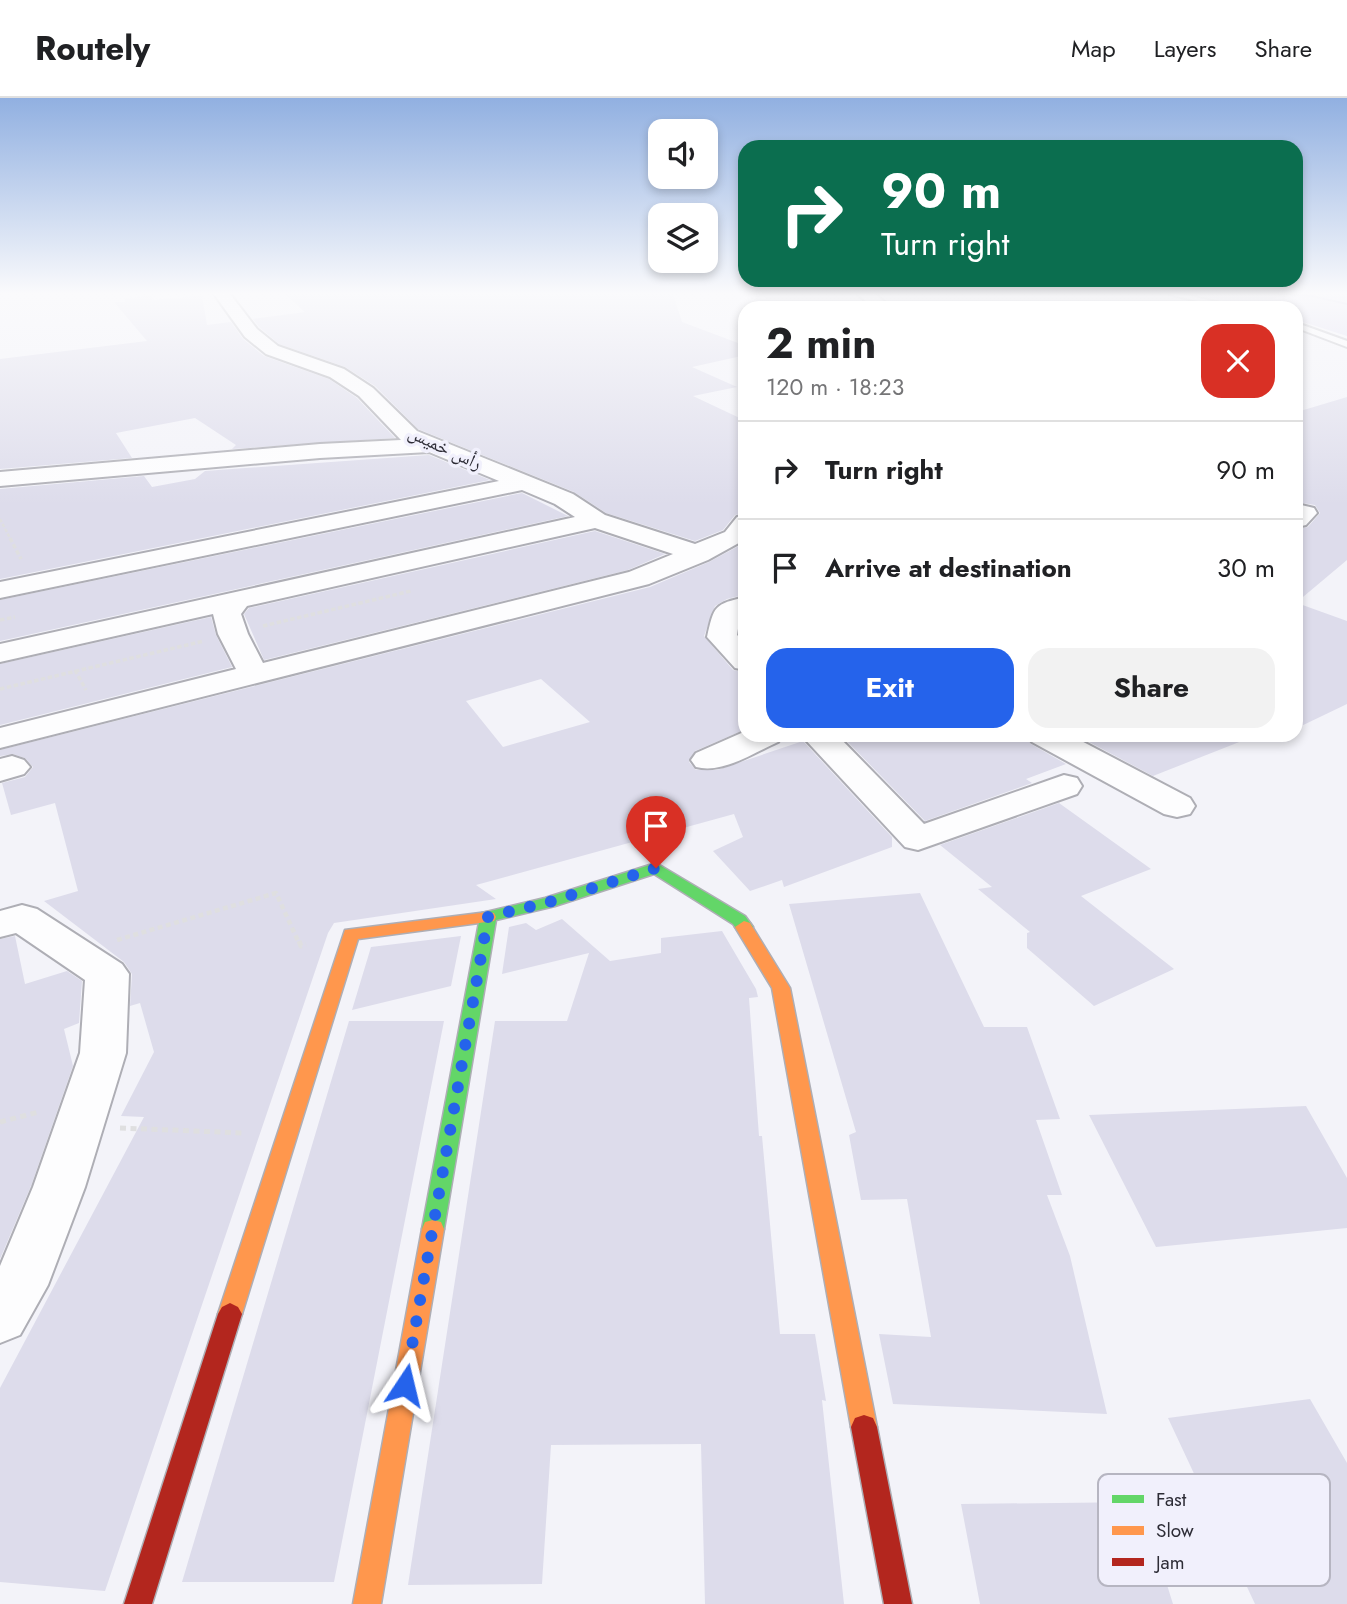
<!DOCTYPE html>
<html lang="en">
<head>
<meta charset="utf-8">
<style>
  :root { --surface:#fff; --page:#f2f2f2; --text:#202124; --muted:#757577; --line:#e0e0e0; --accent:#2563eb }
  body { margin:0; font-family:Jost,"Noto Naskh Arabic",sans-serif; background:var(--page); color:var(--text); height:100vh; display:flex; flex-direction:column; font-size:26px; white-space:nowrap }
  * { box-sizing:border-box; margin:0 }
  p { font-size:23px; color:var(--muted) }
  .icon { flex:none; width:38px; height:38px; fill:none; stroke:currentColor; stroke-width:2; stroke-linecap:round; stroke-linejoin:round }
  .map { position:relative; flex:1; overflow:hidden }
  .sheet { position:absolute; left:738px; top:203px; width:565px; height:441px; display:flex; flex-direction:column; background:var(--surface); border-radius:21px; box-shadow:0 4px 10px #0003 }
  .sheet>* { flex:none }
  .guide { position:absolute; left:738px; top:42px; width:565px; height:147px; border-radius:21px; box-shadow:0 4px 10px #0003; background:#0b6e4f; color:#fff; overflow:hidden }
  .controls { position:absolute; left:648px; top:21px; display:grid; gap:14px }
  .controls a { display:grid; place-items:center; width:70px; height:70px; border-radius:14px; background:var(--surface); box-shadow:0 4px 10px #0003; font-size:35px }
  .pin { position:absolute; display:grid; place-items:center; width:60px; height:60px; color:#fff; margin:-72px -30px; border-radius:50% 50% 50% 0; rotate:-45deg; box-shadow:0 0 7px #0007 }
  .pin .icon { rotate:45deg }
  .me { position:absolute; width:77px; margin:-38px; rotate:10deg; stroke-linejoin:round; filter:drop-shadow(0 0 5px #0008) }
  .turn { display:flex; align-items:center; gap:24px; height:147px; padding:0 28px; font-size:32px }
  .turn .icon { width:91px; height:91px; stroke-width:2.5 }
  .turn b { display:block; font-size:49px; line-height:60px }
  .round { display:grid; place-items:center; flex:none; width:74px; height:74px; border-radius:21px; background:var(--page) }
  .head { display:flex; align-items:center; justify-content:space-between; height:119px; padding:0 28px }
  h1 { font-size:42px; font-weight:700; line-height:52px }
  .primary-button { display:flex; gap:14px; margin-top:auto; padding:14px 28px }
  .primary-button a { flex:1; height:80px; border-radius:21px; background:var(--accent); color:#fff; font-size:28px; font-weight:700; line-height:80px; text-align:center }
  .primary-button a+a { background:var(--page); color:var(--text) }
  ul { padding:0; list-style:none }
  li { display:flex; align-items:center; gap:21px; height:98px; padding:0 28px; border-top:2px solid var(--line) }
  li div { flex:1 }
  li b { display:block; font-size:26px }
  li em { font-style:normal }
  header { display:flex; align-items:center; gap:42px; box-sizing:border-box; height:98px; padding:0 35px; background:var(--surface); border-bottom:2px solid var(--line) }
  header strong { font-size:33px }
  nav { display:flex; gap:38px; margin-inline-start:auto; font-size:24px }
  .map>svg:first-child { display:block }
  .green { fill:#d8d5ed }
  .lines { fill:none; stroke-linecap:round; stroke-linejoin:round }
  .stream { fill:#b0aad6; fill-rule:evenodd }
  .building { fill:#dddceb; fill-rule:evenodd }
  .lane-casing { stroke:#aeaeb5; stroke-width:4 }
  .street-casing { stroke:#aeaeb5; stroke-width:4 }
  .fast-casing { stroke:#aeaeb5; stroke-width:3 }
  .slow-casing { stroke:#aeaeb5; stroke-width:3 }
  .jam-casing { stroke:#aeaeb5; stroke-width:3 }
  .path-far3 { stroke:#dfdfe0; stroke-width:2.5; stroke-dasharray:3.5 2; stroke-linecap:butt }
  .path-far2 { stroke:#dfdfe0; stroke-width:3.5; stroke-dasharray:4.5 2.5; stroke-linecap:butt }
  .path-far1 { stroke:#dfdfe0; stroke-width:4.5; stroke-dasharray:5 3.5; stroke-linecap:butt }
  .path { stroke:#dfdfe0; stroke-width:5; stroke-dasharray:6 4.5; stroke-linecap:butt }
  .lane { fill:#fdfdfe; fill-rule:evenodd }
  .street { fill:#fdfdfe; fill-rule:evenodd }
  .fast { fill:#63d668; fill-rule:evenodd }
  .slow { fill:#ff974d; fill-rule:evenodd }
  .jam { fill:#b3261e; fill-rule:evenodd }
  .route { stroke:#2563eb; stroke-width:12; stroke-dasharray:0 21.6 }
  .labels { text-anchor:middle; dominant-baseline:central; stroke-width:7; stroke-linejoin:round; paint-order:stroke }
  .far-street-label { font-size:18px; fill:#2d2c36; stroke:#f1f0fc }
  .key { fill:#f1f0fc; stroke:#b6b5c1; stroke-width:2 }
  .key-label { font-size:19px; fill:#2d2c36 }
</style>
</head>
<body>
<header>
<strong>Routely</strong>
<nav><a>Map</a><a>Layers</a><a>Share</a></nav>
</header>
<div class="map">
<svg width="1347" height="1506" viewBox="0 0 1347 1506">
  <rect width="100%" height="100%" fill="#f3f3f9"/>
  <path class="green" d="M 1193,196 L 1347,196 L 1347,238 L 1297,222 L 1297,210 L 1254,210 Z"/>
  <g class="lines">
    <path class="stream" d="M 1277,196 L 1312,197 L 1347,205 L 1347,207 L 1312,199 Z"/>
  </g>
  <path class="building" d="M 285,196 L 673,196 L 682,224 L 746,248 L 746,257 L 692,269 L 737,289 L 693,298 L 746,323 L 746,414 L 735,417 L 723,432 L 695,443 L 606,415 L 574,394 L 418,331 L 375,288 L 345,269 L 279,246 L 259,229 L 253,221 L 305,214 Z
    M 152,198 L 152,202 L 202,198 L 207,227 L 231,224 L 243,241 L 264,258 L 329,281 L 357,300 L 395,340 L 232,351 L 236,347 L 195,320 L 116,335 L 132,360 L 0,371 L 0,261 L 147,243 L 114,204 L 125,204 L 125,200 Z
    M 1347,299 L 1347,462 L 1297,504 L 1297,431 L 1308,429 L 1320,415 L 1315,407 L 1297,404 L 1297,314 Z
    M 429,357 L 490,382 L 0,481 L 0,391 L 144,378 L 152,389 L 195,381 L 205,373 Z
    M 522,395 L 568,418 L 0,543 L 0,502 Z
    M 595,433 L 665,456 L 628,472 L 264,562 L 244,516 L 249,510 Z
    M 746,444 L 746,496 L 727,501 L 715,508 L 704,538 L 733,572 L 746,575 L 746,631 L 695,653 L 689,664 L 696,672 L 717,672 L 803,643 L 892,739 L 892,749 L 784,789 L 782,782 L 750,793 L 713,753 L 743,739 L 734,716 L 476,787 L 496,801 L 334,825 L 328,835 L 105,1493 L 0,1484 L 0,1290 L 144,1019 L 121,1018 L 154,954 L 140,905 L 130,908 L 132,876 L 124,864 L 44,803 L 78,793 L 55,705 L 11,717 L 2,685 L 25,679 L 33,669 L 25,660 L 13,656 L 0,658 L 0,652 L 650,489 L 709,464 ZM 541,581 L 590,624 L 503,649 L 466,603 Z
    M 1297,505 L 1347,523 L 1347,606 L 1297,630 Z
    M 211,519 L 216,537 L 232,569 L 0,627 L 0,566 Z
    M 841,637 L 1024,637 L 1031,646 L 1066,666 L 1026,681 L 1032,685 L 925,723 Z
    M 1076,637 L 1252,637 L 1252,639 L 1153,678 Z
    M 1059,705 L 1151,771 L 1081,798 L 1174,871 L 1094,908 L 1027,850 L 1027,835 L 1030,834 L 978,791 L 992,789 L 940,747 Z
    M 920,795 L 984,929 L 1027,929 L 1060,1021 L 1036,1022 L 1062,1097 L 1047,1097 L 1070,1158 L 1107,1316 L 893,1306 L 879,1236 L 931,1239 L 907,1101 L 861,1102 L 849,1037 L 856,1034 L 789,806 Z
    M 562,821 L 610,863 L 661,855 L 661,840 L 722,833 L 756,891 L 758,899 L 749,900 L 759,1038 L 762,1038 L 780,1236 L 815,1236 L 826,1303 L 822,1302 L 844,1506 L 705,1506 L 701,1346 L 551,1347 L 542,1486 L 408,1487 L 495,923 L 567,923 L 589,855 L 502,876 L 509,829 L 526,825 L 536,832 Z
    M 15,838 L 25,886 L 67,873 L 82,883 L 79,925 L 64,931 L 73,968 L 31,1088 L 0,1161 L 0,841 Z
    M 461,838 L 451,888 L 352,912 L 371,849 Z
    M 349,923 L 444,923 L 334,1484 L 182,1484 Z
    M 1306,1008 L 1347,1080 L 1347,1130 L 1156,1149 L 1089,1017 Z
    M 1310,1301 L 1347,1365 L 1347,1506 L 1255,1506 L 1168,1320 Z
    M 1141,1404 L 1173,1506 L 980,1506 L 961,1406 Z"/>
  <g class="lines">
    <defs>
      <path id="lane" d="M 1169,196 L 1183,196 L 1241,210 L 1226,210 Z
        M 1297,225 L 1347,243 L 1347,249 L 1297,230 Z"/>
      <path id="street" d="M 214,196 L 230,196 L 257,231 L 278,248 L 344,271 L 373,290 L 417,333 L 573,396 L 605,417 L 695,446 L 725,434 L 737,419 L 746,417 L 746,441 L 708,462 L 649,486 L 0,650 L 0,630 L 236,571 L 218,536 L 213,516 L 0,564 L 0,546 L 575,419 L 555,406 L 522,392 L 0,500 L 0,484 L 499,383 L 429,354 L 320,360 L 0,388 L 0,374 L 320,346 L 401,342 L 359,298 L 330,279 L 266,256 L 245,239 ZM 595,430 L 673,456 L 629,474 L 263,565 L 248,536 L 241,516 L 247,508 Z
        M 857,196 L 875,196 L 892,210 L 874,210 Z
        M 1297,406 L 1314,410 L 1317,415 L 1306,427 L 1297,429 Z
        M 746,499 L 746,516 L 740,518 L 737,537 L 746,545 L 746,572 L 735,570 L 707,539 C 714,508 714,506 746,499 Z
        M 746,633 L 746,637 L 783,637 L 778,644 C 753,655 723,676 696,669 L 691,662 L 696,655 Z
        M 801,637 L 837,637 L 924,726 L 1064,677 L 1077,680 L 1082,688 L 1077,696 L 918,752 L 905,749 Z
        M 1027,637 L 1070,637 L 1190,700 L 1195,708 L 1190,716 L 1177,719 L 1164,716 L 1032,644 Z
        M 12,658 L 24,662 L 30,669 L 24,676 L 0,683 L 0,661 Z
        M 22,807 L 37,811 L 122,866 L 129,876 L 126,955 L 85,1089 L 48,1187 L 20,1237 L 0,1245 L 0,1168 L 33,1089 L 80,955 L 85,882 L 16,835 L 0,839 L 0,813 Z"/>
      <path id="fast" d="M 656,765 L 745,818 L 753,829 L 744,835 L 738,833 L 733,826 L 654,776 L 555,808 L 496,822 L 444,1131 L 441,1138 L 433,1140 L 425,1138 L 422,1131 L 480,819 L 482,815 L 545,800 Z"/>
      <path id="slow" d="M 488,814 L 494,815 L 496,819 L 494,823 L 358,841 L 242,1216 L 238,1223 L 230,1227 L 222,1223 L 218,1216 L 345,832 Z
        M 744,823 L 750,825 L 790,890 L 877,1329 L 873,1338 L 864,1341 L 855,1338 L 851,1329 L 772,890 L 735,829 Z
        M 433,1122 L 441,1124 L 444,1131 L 381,1506 L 353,1506 L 422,1131 L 425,1124 Z"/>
      <path id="jam" d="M 230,1205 L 238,1209 L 242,1216 L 152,1506 L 124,1506 L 218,1216 L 222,1209 Z
        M 864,1317 L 873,1320 L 877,1329 L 912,1506 L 884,1506 L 851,1329 L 855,1320 Z"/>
    </defs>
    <use href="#lane" class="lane-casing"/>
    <use href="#street" class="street-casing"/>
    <use href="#fast" class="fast-casing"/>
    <use href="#slow" class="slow-casing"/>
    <use href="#jam" class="jam-casing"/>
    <path class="path-far3" d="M 0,421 L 11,442"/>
    <path class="path-far2" d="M 10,440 L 21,461
      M 0,522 L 15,519
      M 263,528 L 411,493
      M 75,572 L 86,592
      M 0,591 L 204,543"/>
    <path class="path-far1" d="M 117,842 L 276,795 L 299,845"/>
    <path class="path" d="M 299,843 L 301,848 L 306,846
      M 0,1024 L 39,1014
      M 120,1030 L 244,1035"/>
    <use href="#lane" class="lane"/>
    <use href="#street" class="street"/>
    <use href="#fast" class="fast"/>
    <use href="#slow" class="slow"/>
    <use href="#jam" class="jam"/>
  </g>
  <linearGradient id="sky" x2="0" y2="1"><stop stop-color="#91b0e1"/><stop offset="0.48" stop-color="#fafafc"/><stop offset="1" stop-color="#fafafc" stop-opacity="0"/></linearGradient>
  <rect width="1347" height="407" fill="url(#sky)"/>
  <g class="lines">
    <path class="route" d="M 405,1287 L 488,819 L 549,804 L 656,770"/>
  </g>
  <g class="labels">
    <g class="far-street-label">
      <text transform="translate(445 350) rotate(25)">رأس خميس</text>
    </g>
  </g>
  <rect x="1098" y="1376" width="232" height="112" rx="10" class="key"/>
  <rect x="1112" y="1397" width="32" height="8" fill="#63d668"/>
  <rect x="1112" y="1428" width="32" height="9" fill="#ff974d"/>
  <rect x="1112" y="1460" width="32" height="8" fill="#b3261e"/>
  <g class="key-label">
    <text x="1156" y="1408">Fast</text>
    <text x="1156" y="1439">Slow</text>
    <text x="1156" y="1471">Jam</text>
  </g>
</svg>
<div class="controls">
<a><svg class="icon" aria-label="sound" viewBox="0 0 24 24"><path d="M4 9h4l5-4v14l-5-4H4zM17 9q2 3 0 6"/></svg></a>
<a><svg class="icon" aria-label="layers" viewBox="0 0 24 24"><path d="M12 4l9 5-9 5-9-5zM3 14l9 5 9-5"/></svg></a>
</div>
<div class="pin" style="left:656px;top:770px;background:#d93025"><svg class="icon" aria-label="arrive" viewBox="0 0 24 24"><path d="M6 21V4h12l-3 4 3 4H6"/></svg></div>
<svg class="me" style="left:405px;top:1287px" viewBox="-20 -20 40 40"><path d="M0-17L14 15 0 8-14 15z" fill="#2563eb" stroke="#fff" stroke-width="4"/></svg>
<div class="guide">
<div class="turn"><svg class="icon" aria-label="right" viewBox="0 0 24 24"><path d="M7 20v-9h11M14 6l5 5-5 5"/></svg><div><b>90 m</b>Turn right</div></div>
</div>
<section class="sheet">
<div class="head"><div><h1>2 min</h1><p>120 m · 18:23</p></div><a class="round" style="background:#d93025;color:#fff"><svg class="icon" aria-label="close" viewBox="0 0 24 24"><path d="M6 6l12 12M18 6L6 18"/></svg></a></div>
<ul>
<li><svg class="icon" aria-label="right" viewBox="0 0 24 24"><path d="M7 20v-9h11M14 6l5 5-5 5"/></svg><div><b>Turn right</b></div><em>90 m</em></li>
<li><svg class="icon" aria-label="arrive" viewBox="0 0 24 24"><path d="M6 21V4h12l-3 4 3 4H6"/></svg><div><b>Arrive at destination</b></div><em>30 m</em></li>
</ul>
<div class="primary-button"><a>Exit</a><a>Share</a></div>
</section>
</div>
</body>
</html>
